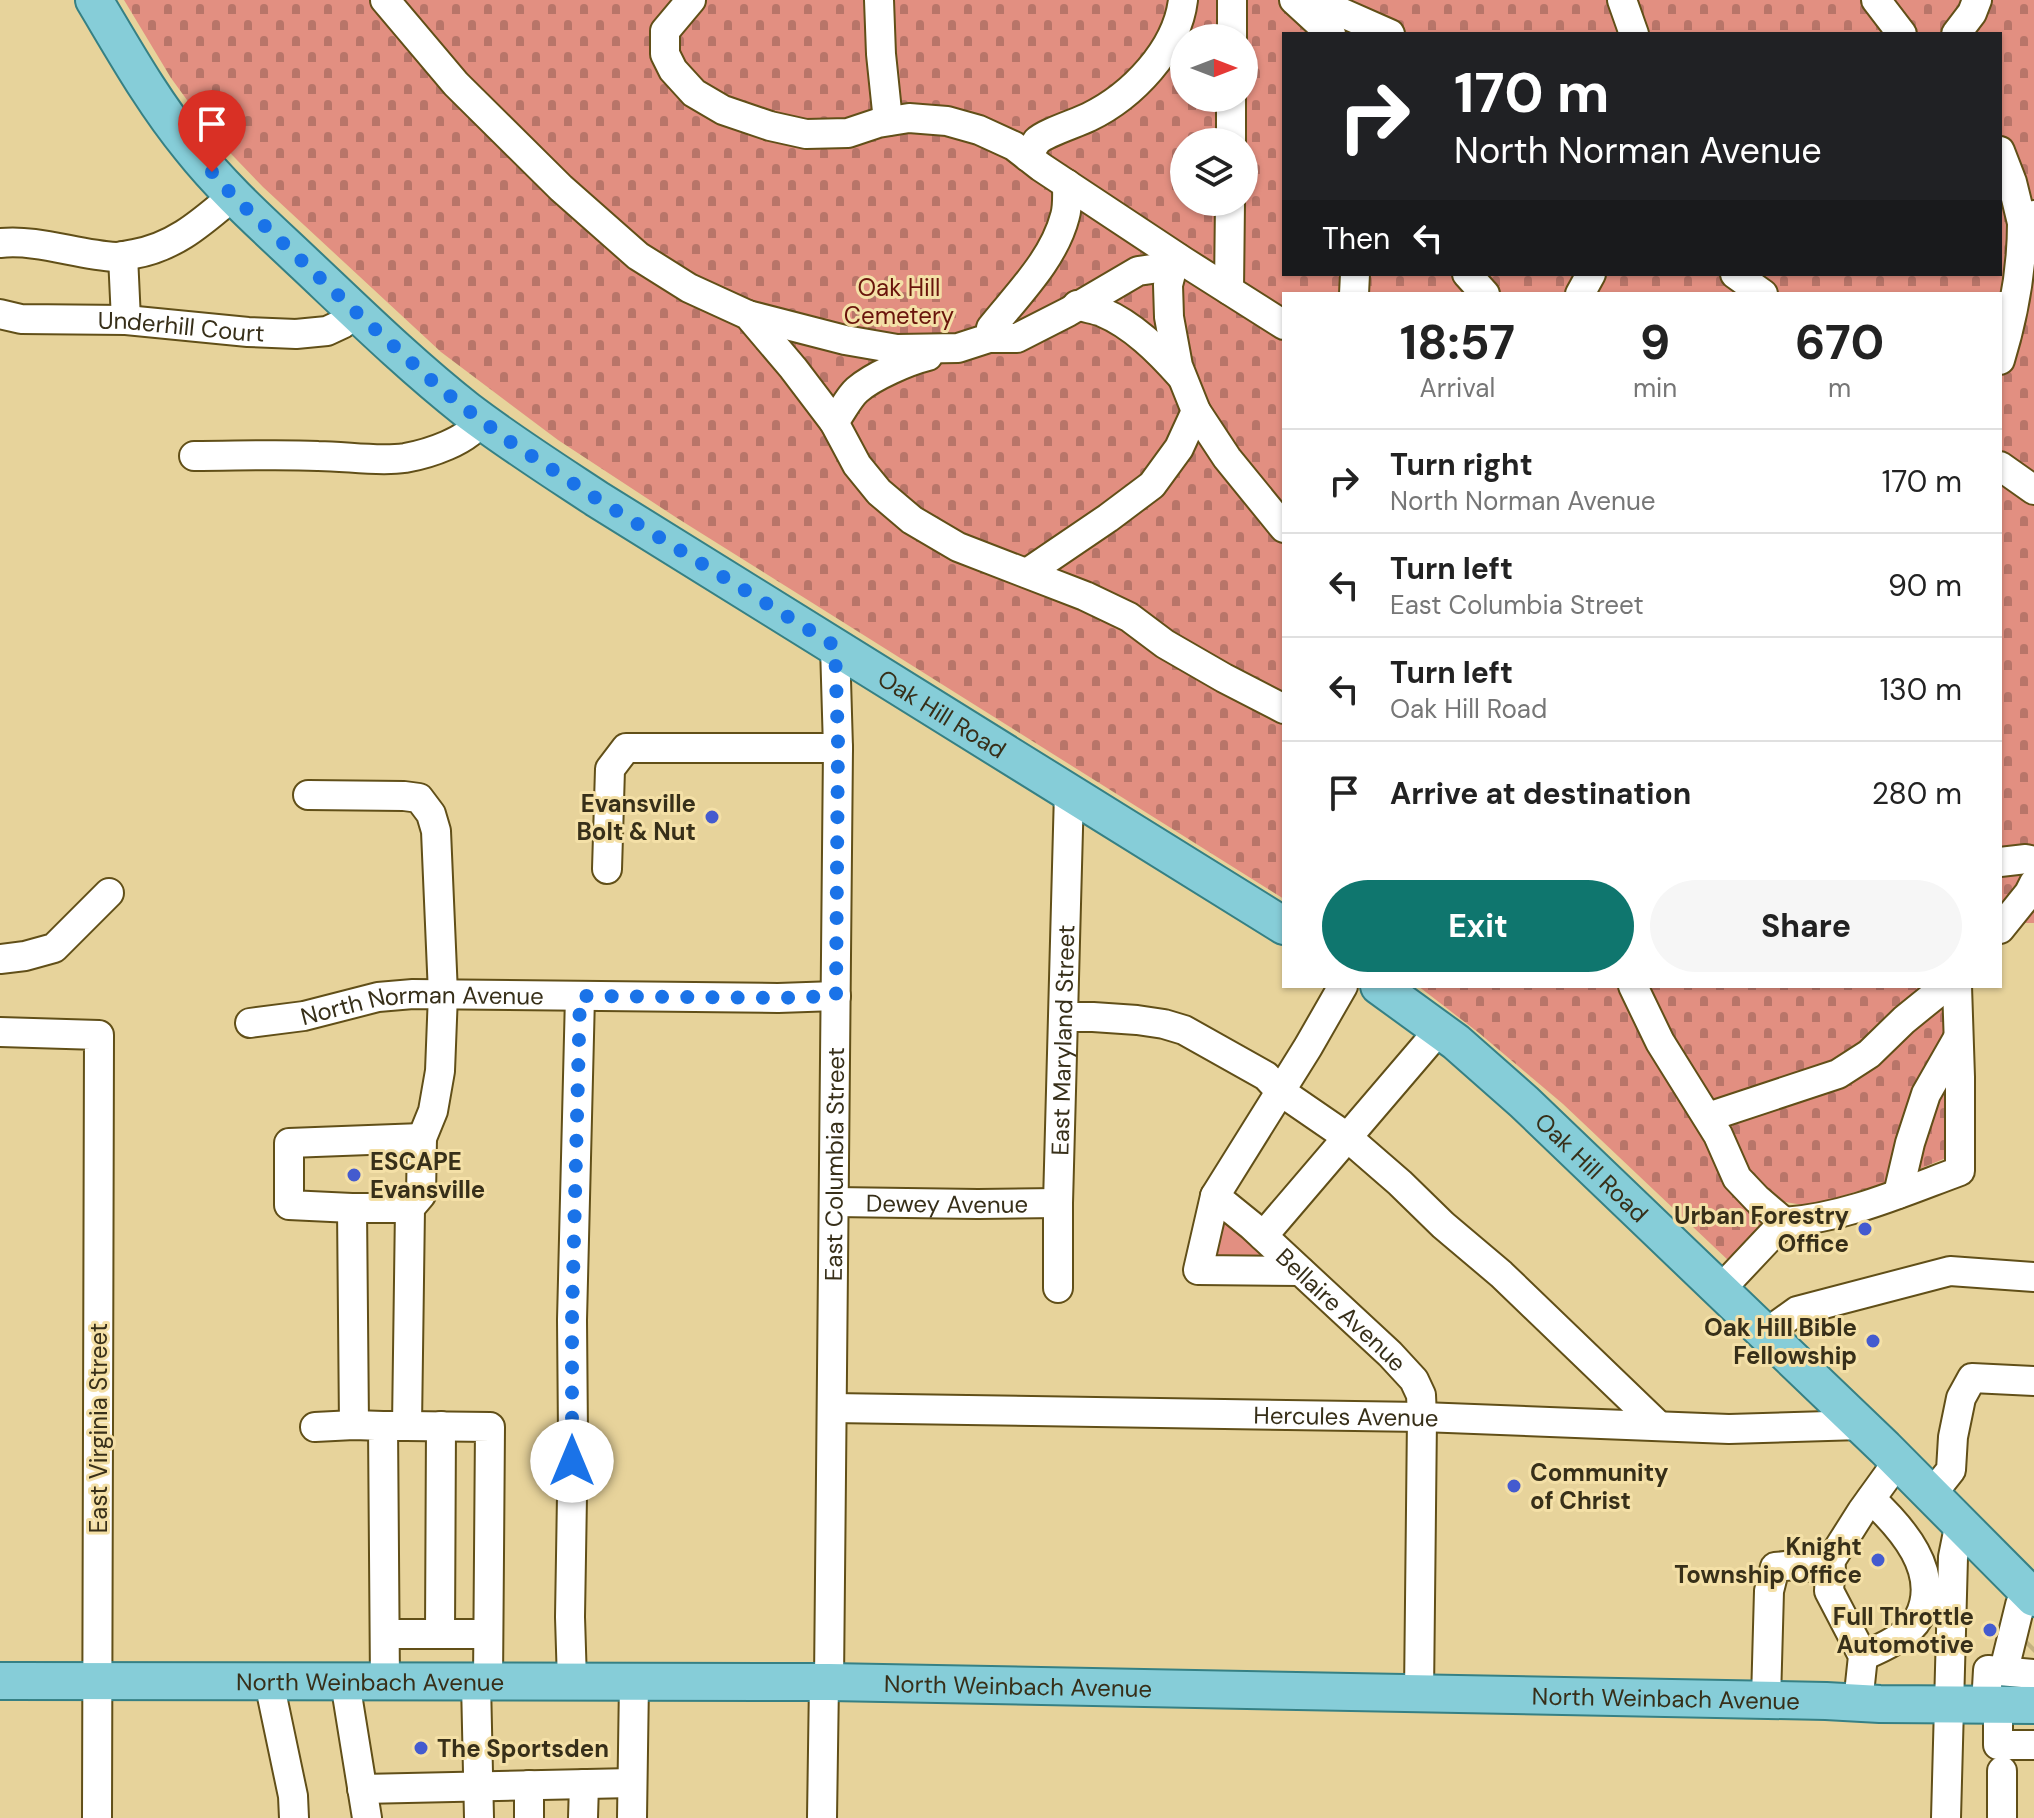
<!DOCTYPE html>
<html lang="en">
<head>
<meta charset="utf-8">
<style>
  :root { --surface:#fff; --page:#f6f6f6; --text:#222; --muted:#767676; --line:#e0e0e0; --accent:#0f766e }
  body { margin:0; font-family:"DM Sans",sans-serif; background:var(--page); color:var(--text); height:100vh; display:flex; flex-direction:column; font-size:30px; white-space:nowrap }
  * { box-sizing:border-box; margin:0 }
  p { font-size:26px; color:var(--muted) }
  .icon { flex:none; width:44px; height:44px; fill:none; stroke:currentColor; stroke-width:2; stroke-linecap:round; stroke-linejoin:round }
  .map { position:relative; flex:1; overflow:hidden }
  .sheet { position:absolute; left:1282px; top:292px; width:720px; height:696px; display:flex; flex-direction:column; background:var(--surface); border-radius:0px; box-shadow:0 2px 6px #0004 }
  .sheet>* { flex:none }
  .guide { position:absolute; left:1282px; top:32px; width:720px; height:244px; border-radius:0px; box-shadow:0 2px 6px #0004; background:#202124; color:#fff; overflow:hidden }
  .needle { width:52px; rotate:90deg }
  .buttons { position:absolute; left:1170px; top:24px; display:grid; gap:16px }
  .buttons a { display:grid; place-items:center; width:88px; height:88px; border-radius:50%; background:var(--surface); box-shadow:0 2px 6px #0004; font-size:40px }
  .pin { position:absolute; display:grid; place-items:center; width:68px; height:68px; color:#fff; margin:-82px -34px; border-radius:50% 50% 50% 0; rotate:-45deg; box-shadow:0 0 8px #0007 }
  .pin .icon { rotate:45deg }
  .me { position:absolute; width:88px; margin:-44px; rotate:0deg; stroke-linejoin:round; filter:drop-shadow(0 0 6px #0008) }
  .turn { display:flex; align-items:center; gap:28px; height:168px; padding:0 40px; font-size:36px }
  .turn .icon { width:104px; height:104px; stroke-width:2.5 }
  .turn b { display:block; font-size:56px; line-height:68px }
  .then { display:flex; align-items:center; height:76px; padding:0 40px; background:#0003; gap:16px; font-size:30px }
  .eta { display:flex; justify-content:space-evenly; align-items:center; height:136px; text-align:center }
  .eta b { font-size:48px; font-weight:700; line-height:56px }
  .action { display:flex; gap:16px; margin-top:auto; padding:16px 40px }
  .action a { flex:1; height:92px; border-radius:48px; background:var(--accent); color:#fff; font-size:32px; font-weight:700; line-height:92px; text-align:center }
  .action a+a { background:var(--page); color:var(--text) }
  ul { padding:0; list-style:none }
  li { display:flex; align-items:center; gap:24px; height:104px; padding:0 40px; border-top:2px solid var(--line) }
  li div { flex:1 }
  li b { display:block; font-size:30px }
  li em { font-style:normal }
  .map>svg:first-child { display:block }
  .green { fill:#e28f81 }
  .cemetery { fill:url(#cemetery-stones); fill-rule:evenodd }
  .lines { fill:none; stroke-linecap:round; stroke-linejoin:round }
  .minor-tunnel { stroke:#c4b281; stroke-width:28; stroke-dasharray:28 14; stroke-linecap:butt }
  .minor-casing { stroke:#614f18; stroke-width:32 }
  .major-casing { stroke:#368084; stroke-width:40 }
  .minor { stroke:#fff; stroke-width:28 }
  .major { stroke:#86cdd8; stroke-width:36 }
  .route { stroke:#1a73e8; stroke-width:14; stroke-dasharray:0 25.2 }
  .poi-dot { fill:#445bcf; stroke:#f4e0a7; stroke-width:3 }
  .labels { text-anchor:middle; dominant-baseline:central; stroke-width:6; stroke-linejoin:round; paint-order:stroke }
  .park-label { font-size:24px; fill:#69140b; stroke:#f4e0a7 }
  .street-label { font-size:24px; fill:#372f19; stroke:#f4e0a7 }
  .poi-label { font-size:24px; font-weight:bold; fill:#372f19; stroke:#f4e0a7; text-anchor:end }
</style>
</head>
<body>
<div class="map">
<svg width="2034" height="1818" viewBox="0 0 2034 1818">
  <defs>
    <pattern id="cemetery-stones" width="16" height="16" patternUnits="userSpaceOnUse" patternTransform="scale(2)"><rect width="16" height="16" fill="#e28f81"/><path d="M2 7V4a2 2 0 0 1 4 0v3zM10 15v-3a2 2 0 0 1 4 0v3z" fill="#b87569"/></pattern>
  </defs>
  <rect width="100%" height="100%" fill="#e7d39b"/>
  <path class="green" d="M 1228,1221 L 1260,1249 L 1260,1256 L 1257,1259 L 1218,1257 L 1214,1251 C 1216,1238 1216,1227 1228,1221 Z"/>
  <path class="cemetery" d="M 124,0 L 2034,0 L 2034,923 L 2021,923 L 2000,947 L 2000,294 L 1284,294 L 1284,899 L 677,518 L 558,440 L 441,352 L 263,187 L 211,133 L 171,78 ZM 1284,34 L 2000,34 L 2000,274 L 1284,274 ZM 1184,38 L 1244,38 L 1244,98 L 1184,98 ZM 1184,142 L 1244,142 L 1244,202 L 1184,202 Z
    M 1418,986 L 1965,986 L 1970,1148 L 1888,1182 L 1809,1206 L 1785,1202 L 1730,1262 L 1563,1104 L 1479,1033 Z"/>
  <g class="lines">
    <path class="minor-tunnel" d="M 2031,1650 L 2034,1647"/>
    <defs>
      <g id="minor">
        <path d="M 385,0 L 456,84 L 561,188 L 638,256 L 689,288 L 748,315 L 793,368 L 834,422 L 857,465 L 879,492 L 912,520 L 958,547 L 1085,596 L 1129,617 L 1165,644 L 1224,678 L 1284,709"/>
        <path d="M 691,0 L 665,31 L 665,54 L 673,70 L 694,93 L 723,110 L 770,126 L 806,134 L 848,133 L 878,123 L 909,118 L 947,121 L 979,130 L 1014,146 L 1041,167 L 1183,261 L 1284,325"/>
        <path d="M 879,0 L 881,54 L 888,121"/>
        <path d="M 1294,0 L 1331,34"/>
        <path d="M 1313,0 L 1390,34"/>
        <path d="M 1622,0 L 1634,34"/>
        <path d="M 1876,0 L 1902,34"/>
        <path d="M 1956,34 L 1972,13 L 1977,0"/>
        <path d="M 1232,38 L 1232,0"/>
        <path d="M 1231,142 L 1231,98"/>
        <path d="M 2000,151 L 2012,182 L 2022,223"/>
        <path d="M 1028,157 C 1030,152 1034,145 1037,141 C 1045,133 1077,123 1089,117 C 1132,96 1177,50 1183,0"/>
        <path d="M 0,243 C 39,239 77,255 116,257 C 122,257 128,255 134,254 C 175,247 202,222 233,196"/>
        <path d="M 123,256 L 126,320"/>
        <path d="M 1173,266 L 1168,285 L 1169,317 L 1178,366 L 1196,411 L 1227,458 L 1284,528"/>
        <path d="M 1467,274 L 1485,294"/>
        <path d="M 1735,274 L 1763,294"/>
        <path d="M 1229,290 L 1230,202"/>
        <path d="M 1354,294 L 1355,274"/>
        <path d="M 1580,294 L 1591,274"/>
        <path d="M 1077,305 C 1085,308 1094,309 1102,312 C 1133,325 1159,351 1181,376"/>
        <path id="s1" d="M 0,314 L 21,319 L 126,320 L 248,332 L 296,334 L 327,331 L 342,324 L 356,312"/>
        <path d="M 748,315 L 845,340 L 897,349 L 958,348 L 989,338 L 991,328 C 1018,294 1054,259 1065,216 C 1068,206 1067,195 1067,184"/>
        <path d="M 989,338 L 1017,338 L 1068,312 L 1138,271 L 1173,266 L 1178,258"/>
        <path d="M 2000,360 C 2014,314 2022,270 2022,223 L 2034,215"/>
        <path d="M 834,422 C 842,412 848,398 857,390 C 873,376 908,361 928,356"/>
        <path d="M 194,456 C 235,456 277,454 318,456 C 346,456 377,462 405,458 C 428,454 469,441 481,420"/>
        <path d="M 2000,466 L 2034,490"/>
        <path d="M 1027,573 L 1108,518 L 1152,485 L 1179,448 L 1196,411"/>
        <path d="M 308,795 L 404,796 L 419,798 L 431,814 L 436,831 L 443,994 L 440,1071 L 433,1111 L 422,1138 L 421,1195 L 410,1208 L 407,1426 L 383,1426"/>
        <path d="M 2000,862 L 2026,859 L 2034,861"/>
        <path d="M 607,869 L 610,769 L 626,748 L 838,748"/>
        <path d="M 2000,929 L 2029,893 L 2034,883"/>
        <path d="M 0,959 L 25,956 L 54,948 L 109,893"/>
        <path id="s2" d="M 1343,986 L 1308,1047 L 1215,1196 L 1252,1226 L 1390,1354 L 1414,1380 L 1421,1395 L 1422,1417 L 1419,1694"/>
        <path d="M 1633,986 L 1660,1042 L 1718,1135 L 1737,1178 L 1757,1199 L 1784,1222 L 1720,1290"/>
        <path d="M 1064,1017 L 1093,1017 L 1137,1020 L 1164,1024 L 1184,1030 L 1266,1076 L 1280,1091 L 1347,1137 L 1400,1183 L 1443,1225 L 1501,1274 L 1659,1426"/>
        <path id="s3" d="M 250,1023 L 304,1016 L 378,997 L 413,994 L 778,998 L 836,996"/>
        <path d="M 0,1032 L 99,1035 L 97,1818"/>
        <path d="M 1708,1117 L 1838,1074 L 1869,1054 L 1904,1020 L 1946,986"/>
        <path d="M 1898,1194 L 1910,1143 L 1926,1094 L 1958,1038"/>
        <path d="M 1215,1196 L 1198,1270 L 1300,1271"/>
        <path id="s4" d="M 835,1202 L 978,1204 L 1058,1203"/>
        <path d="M 352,1208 L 289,1205 L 289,1143 L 422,1138"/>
        <path d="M 1784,1222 C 1845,1218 1903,1192 1960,1171 L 1960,1077 L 1957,986"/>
        <path d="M 1263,1236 L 1440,1029"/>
        <path id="s5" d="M 1058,1288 L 1058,1203 L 1069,792"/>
        <path d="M 1765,1334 L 1797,1311 L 1950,1271 L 2034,1277"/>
        <path id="s6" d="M 832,1408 L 1422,1417 L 1729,1429 L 1861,1425"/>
        <path d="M 354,1425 L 352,1208 L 410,1208"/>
        <path d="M 407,1426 L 490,1427 L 488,1682"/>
        <path d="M 315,1427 L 354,1425 L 383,1426 L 385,1682"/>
        <path d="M 1932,1494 L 1951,1470 L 1953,1437 L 1961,1398 L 1972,1378 L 2034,1381"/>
        <path d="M 385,1634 L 488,1634"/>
        <path d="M 440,1634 L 441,1426"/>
        <path d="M 1863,1656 C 1882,1648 1909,1636 1919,1617 C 1942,1572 1901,1527 1871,1499"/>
        <path d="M 2004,1670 L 2020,1605 L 2026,1590"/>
        <path d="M 269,1682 L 293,1796 L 294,1818"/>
        <path d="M 345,1682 L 367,1818"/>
        <path d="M 476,1682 L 479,1818"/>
        <path d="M 572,1682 L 570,1617 L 573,1435 L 572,1320 L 580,996"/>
        <path id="s7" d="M 829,1682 L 838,748 L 835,646"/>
        <path d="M 1766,1700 L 1769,1591 L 1775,1567 L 1795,1565 L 1831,1570"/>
        <path d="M 1858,1703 L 1863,1656 L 1829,1591 L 1831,1560 L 1862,1511 L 1893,1468 L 1896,1460"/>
        <path d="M 1986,1705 L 1988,1670 L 2034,1674"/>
        <path d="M 1998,1705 L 1998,1745 L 2034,1745"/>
        <path d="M 529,1785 L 529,1818"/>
        <path d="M 362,1789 L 632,1783"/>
        <path d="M 583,1818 L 584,1784"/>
        <path d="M 632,1818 L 634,1682"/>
        <path d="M 822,1818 L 824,1682"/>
        <path d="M 1946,1818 L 1953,1557 L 1960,1522"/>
        <path d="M 2002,1818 L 2002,1771"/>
      </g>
      <g id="major">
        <path id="s8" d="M 94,0 C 124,50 153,102 190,147 C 224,190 265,226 305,264 C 358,314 410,365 467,410 C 509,442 553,470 597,499 L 1284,926"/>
        <path id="s9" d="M 1379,986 L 1456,1042 L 1524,1102 L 1885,1448 L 2034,1598"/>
        <path id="s10" d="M 0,1681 L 829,1682 L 1826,1701 L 1880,1704 L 2034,1705"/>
      </g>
    </defs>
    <use href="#minor" class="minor-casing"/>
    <use href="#major" class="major-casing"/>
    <use href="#minor" class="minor"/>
    <use href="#major" class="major"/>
  </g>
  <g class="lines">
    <path class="route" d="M 212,172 L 233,196 L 356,312 L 440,388 L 469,411 L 509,441 L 597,499 L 835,646 L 838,742 L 836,996 L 778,998 L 580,996 L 572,1320 L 572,1461"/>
  </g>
  <g class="poi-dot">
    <circle cx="712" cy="817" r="8"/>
    <circle cx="354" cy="1175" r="8"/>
    <circle cx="1865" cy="1229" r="8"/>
    <circle cx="1873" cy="1341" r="8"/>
    <circle cx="1514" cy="1486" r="8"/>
    <circle cx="1878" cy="1560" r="8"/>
    <circle cx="1990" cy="1630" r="8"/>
    <circle cx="421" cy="1748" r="8"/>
  </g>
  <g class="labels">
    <g class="park-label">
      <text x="899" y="287">Oak Hill<tspan x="899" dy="28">Cemetery</tspan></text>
    </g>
    <g class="street-label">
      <text stroke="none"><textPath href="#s1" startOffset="182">Underhill Court</textPath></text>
      <text stroke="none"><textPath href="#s8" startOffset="1122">Oak Hill Road</textPath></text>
      <text stroke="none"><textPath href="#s3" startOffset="174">North Norman Avenue</textPath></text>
      <text stroke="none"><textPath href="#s5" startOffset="248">East Maryland Street</textPath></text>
      <text stroke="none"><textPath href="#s7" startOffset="518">East Columbia Street</textPath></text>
      <text stroke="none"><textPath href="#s9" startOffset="280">Oak Hill Road</textPath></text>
      <text stroke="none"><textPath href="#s4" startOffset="112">Dewey Avenue</textPath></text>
      <text stroke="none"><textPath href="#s2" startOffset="416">Bellaire Avenue</textPath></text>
      <text stroke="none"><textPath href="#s6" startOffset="514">Hercules Avenue</textPath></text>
      <text transform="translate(98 1428) rotate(-90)">East Virginia Street</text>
      <text stroke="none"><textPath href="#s10" startOffset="370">North Weinbach Avenue</textPath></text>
      <text stroke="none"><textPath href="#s10" startOffset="1018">North Weinbach Avenue</textPath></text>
      <text stroke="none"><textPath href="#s10" startOffset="1666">North Weinbach Avenue</textPath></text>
    </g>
    <g class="poi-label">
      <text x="696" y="803">Evansville<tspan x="696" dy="28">Bolt &amp; Nut</tspan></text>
      <text x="370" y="1161" text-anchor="start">ESCAPE<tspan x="370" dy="28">Evansville</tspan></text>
      <text x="1849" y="1215">Urban Forestry<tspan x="1849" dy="28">Office</tspan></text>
      <text x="1857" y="1327">Oak Hill Bible<tspan x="1857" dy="28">Fellowship</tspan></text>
      <text x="1530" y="1472" text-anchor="start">Community<tspan x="1530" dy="28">of Christ</tspan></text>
      <text x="1862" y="1546">Knight<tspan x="1862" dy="28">Township Office</tspan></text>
      <text x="1974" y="1616">Full Throttle<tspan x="1974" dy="28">Automotive</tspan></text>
      <text x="437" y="1748" text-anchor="start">The Sportsden</text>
    </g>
  </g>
</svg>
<div class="buttons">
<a><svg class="needle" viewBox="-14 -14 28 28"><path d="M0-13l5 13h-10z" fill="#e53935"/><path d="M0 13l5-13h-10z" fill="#767676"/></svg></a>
<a><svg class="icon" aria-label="layers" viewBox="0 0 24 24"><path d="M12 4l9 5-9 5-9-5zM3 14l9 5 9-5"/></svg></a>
</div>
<div class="pin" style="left:212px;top:172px;background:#d93025"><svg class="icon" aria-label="arrive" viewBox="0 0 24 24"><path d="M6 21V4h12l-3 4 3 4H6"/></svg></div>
<svg class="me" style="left:572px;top:1461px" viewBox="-20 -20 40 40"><circle r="19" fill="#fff"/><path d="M0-13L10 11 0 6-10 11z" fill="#1a73e8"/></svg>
<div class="guide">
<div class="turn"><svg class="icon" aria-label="right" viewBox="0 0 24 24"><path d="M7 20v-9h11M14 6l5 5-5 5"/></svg><div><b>170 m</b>North Norman Avenue</div></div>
<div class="then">Then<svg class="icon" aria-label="left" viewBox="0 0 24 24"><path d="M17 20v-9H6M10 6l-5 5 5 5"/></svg></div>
</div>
<section class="sheet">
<div class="eta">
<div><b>18:57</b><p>Arrival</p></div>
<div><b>9</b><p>min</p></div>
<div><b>670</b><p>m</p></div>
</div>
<ul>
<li><svg class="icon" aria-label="right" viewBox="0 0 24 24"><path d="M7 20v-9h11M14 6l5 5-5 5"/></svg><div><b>Turn right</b><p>North Norman Avenue</p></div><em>170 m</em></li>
<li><svg class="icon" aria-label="left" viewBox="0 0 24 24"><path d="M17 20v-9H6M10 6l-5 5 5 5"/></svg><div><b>Turn left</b><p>East Columbia Street</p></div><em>90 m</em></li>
<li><svg class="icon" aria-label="left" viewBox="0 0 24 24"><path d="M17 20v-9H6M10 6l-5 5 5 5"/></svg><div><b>Turn left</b><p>Oak Hill Road</p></div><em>130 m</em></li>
<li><svg class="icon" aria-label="arrive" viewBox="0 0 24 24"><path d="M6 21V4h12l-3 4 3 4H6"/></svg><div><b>Arrive at destination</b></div><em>280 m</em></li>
</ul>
<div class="action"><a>Exit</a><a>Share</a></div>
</section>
</div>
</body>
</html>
